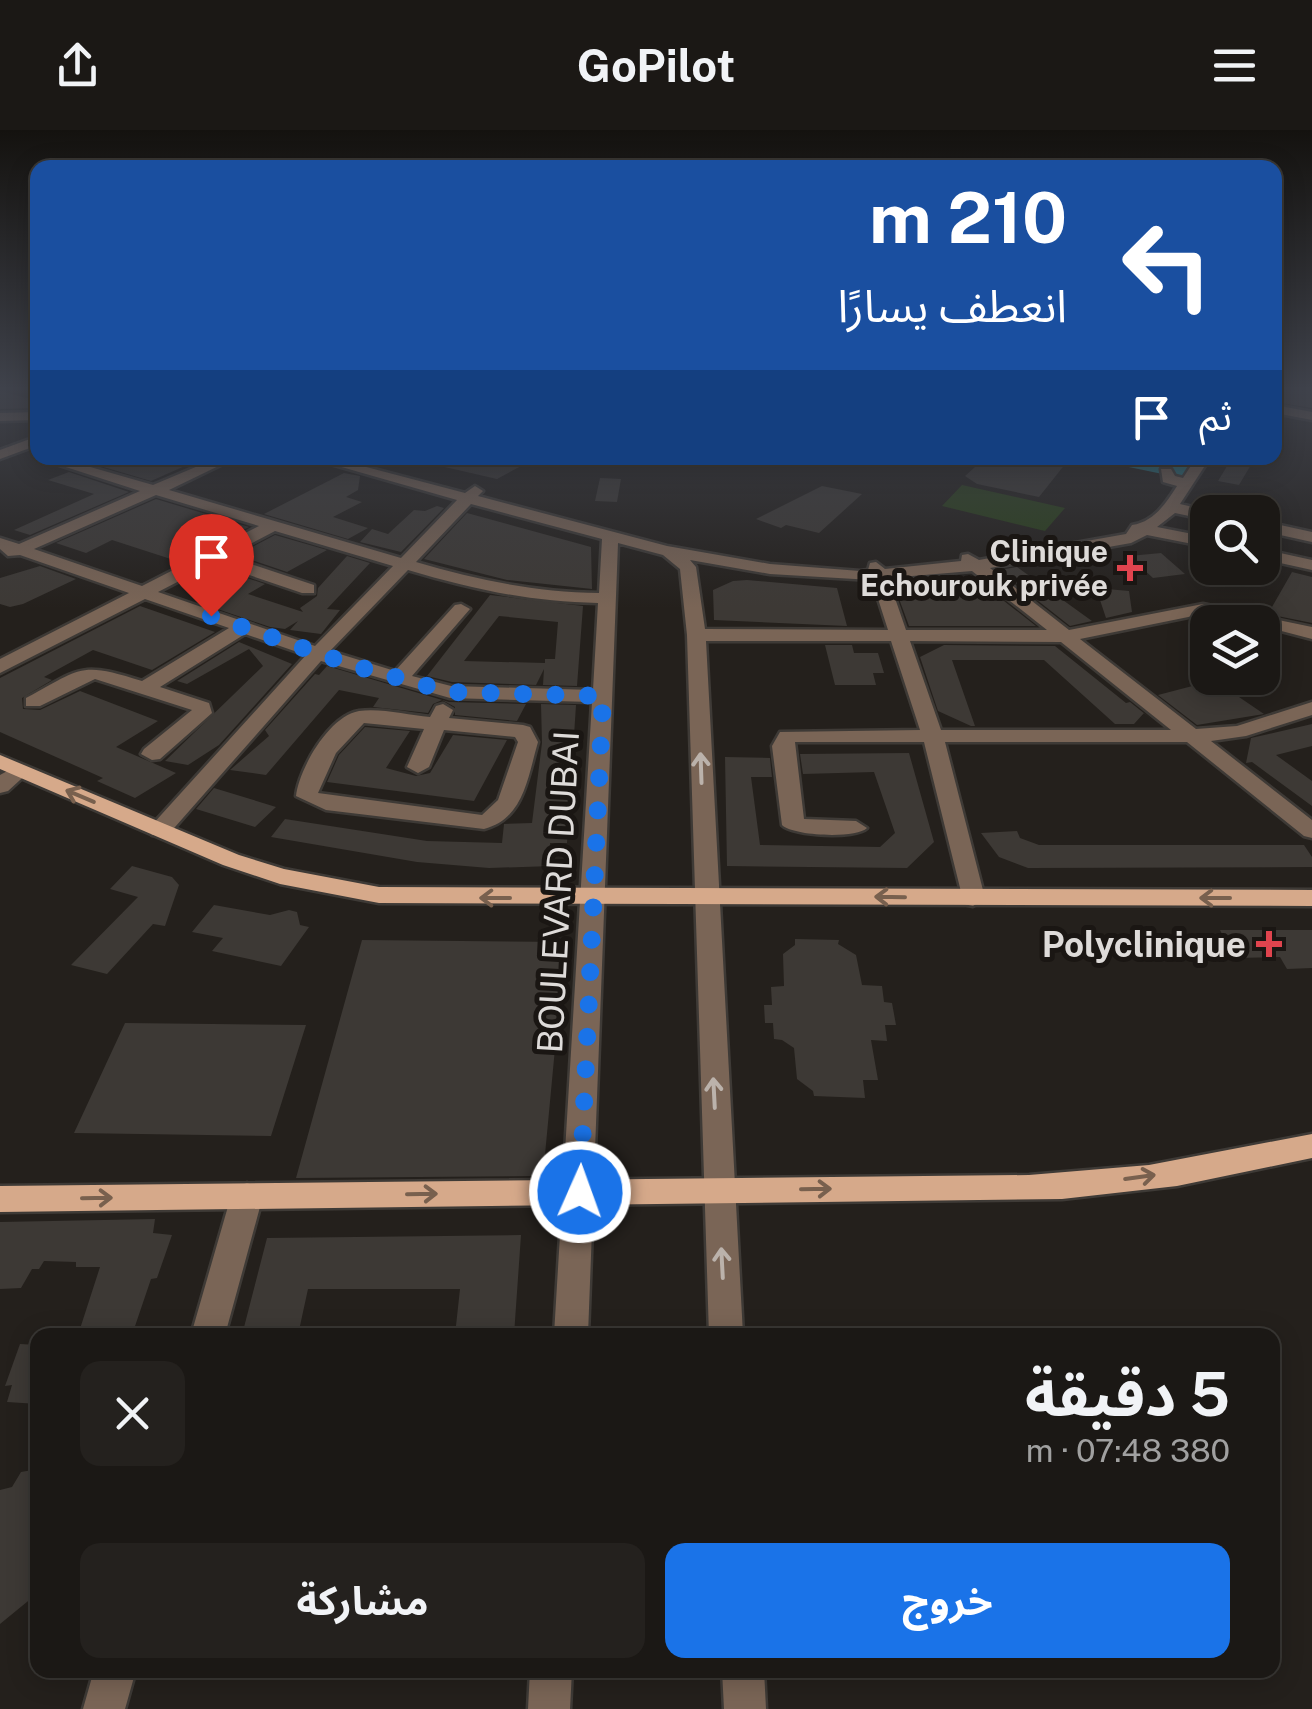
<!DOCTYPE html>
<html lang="ar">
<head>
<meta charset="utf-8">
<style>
  :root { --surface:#1b1815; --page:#24211e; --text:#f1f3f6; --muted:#a0a0a0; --line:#393734; --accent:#1a73e8 }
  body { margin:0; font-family:"Public Sans","Noto Sans Arabic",sans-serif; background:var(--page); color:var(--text); direction:rtl; height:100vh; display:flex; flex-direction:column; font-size:38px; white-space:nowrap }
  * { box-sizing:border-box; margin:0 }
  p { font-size:32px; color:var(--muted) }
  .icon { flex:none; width:55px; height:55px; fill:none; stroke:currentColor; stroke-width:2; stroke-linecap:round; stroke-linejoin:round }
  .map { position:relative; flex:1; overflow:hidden; direction:ltr }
  .panel { position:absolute; left:30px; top:1198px; width:1250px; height:350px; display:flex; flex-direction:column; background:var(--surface); border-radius:20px; box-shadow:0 5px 25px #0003,0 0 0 2px var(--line); direction:rtl }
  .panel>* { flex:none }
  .top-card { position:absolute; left:30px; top:30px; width:1252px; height:305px; border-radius:20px; box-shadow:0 5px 25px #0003,0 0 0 2px var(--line); direction:rtl; background:#1a4fa0; color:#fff; overflow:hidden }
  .controls { position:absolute; left:1190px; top:365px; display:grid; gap:20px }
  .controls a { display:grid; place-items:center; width:90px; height:90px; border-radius:20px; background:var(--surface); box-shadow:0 5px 25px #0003,0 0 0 2px var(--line); font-size:50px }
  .pin { position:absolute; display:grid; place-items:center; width:85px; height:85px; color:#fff; margin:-102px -42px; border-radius:50% 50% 50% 0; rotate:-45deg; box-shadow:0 0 10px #0007 }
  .pin .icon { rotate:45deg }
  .me { position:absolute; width:110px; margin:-55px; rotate:2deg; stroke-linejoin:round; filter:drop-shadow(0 0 8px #0008) }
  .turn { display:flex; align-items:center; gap:35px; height:210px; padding:0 50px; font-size:45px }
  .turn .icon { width:130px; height:130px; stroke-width:2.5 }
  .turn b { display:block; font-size:70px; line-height:85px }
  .then { display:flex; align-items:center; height:95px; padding:0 50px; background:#0003; gap:20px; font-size:38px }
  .round { display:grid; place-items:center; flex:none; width:105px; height:105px; border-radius:20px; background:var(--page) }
  .head { display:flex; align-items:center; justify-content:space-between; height:170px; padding:0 50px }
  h1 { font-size:60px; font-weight:700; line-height:75px }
  .primary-button { display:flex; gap:20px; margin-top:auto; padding:20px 50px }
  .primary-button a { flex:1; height:115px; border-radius:20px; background:var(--accent); color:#fff; font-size:40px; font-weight:700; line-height:115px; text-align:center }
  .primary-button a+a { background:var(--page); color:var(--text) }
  header { display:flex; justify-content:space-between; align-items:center; height:130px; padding:0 50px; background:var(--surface); font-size:45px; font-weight:700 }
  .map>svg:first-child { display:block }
  .green { fill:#2b401b }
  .water { fill:#267986 }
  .building { fill:#3d3935; fill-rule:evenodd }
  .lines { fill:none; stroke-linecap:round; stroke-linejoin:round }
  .minor-casing { stroke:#3e3a36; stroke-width:5 }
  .major-casing { stroke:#3e3a36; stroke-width:5 }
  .minor { fill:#7a6556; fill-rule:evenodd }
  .major { fill:#d6a98a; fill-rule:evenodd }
  .oneway { stroke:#bbb2ab }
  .oneway2 { stroke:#78604e }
  .route { stroke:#1a73e8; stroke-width:18; stroke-dasharray:0 32.4 }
  .health-dot { fill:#e0444e; stroke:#1a1613; stroke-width:4 }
  .labels { text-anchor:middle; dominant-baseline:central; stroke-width:10; stroke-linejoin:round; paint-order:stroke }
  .far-poi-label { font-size:30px; font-weight:bold; fill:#dedbd9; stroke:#1a1613; text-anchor:end }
  .street-label { font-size:35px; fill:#dedbd9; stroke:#1a1613 }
  .poi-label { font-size:35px; font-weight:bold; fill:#dedbd9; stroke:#1a1613; text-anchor:end }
</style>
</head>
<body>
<header><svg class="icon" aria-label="menu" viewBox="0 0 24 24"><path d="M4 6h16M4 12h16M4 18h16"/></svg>GoPilot<svg class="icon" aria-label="share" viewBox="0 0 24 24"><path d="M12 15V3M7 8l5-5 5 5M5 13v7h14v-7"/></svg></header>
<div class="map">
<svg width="1312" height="1579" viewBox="0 0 1312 1579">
  <rect width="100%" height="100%" fill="#24201c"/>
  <path class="green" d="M 962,355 L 1065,378 L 1045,401 L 942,376 Z"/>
  <path class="water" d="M 1085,328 L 1197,328 L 1182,348 Z"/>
  <path class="building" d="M 1275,257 L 1312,257 L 1312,278 L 1275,272 Z
    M 0,261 L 38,271 L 38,278 L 0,279 Z
    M 104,328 L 203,328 L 151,351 L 90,333 Z
    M 437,328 L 536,328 L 497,349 L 436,335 Z
    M 985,328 L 1070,328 L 1039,367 L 977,354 L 965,346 Z
    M 1232,328 L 1255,328 L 1239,355 L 1218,351 Z
    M 69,342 L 129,362 L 30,405 L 14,400 L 94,364 L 48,350 Z
    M 344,343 L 360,346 L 358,360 L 346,367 L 362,372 L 333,387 L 368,398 L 348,409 L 264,384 Z
    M 600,348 L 621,349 L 617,372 L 595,371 Z
    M 822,356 L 862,364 L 819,403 L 786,395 L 781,398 L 756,389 Z
    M 156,369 L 249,397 L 180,432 L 112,410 L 86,423 L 56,413 Z
    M 437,376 L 444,378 L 401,422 L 360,412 L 372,399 L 388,404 L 414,380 L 425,381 Z
    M 467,383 L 591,417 L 592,459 L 507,450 L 424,429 Z
    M 275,405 L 327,420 L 287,442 L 237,425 Z
    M 1161,423 L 1185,444 L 1153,448 L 1129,426 Z
    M 347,426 L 370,433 L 327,479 L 340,480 L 321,504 L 290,500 L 298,491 L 285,499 L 270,497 L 197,472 L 220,459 L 192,450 L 214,437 L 265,454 L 248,464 L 303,482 L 300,478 L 317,466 L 318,458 Z
    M 40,436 L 76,449 L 23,474 L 10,477 L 0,474 L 0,448 Z
    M 1017,437 L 1092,491 L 1070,496 L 999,440 Z
    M 1292,442 L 1312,447 L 1312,493 L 1268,484 Z
    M 971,445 L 1036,496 L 909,496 L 894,455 Z
    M 747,450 L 837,458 L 847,496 L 714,490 L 713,460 L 733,451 Z
    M 1096,458 L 1129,461 L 1132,482 L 1106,488 Z
    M 490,465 L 583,476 L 577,556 L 543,555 L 544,539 L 536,555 L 452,552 L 427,546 ZM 499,486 L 558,492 L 555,529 L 545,529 L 545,533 L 464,531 Z
    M 140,476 L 215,502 L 152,540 L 93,520 L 44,547 L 52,550 L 22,568 L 23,579 L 40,580 L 80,561 L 158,591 L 116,617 L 176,643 L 135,668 L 97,651 L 103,648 L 0,602 L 0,548 Z
    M 239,512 L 292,534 L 219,615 L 188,635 L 165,631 L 263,536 L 249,519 L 187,554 L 177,551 Z
    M 825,515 L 852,515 L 854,523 L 878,523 L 884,543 L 873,543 L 876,555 L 835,555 Z
    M 944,515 L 1055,516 L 1126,573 L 1130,572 L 1155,592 L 1144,583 L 1134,594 L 1115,594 L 1044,530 L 952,530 L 975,596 L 971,596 L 938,581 L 920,527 Z
    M 327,536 L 449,572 L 526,574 L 517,591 L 455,585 L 455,577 L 442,570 L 433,574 L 428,583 L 373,577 L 379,568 L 339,560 L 266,645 L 230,640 L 269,606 L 265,600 L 315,544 L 319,545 Z
    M 1223,548 L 1236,548 L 1257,562 L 1239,567 L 1264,584 L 1197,595 L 1158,565 Z
    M 541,574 L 576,575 L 567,713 L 550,713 L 552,736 L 489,738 L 417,732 L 271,707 L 285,689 L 427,711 L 502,713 L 504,694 L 532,693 L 542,613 Z
    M 1312,594 L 1312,616 L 1276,625 L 1312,651 L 1312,676 L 1252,632 L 1246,633 L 1251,608 Z
    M 365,597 L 410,601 L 386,638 L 416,646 L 430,643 L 453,605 L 507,610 L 474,671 L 327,652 L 339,625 Z
    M 909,623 L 934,712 L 907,738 L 727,736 L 725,627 L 770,628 L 772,647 L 751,647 L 760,715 L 880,717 L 895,703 L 874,642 L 803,644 L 800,624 Z
    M 214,658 L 276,677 L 255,697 L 196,679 Z
    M 1017,701 L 1020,708 L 1039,715 L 1304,715 L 1312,727 L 1312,737 L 1028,738 L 999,727 L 981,703 Z
    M 132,736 L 172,747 L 179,755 L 165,796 L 153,794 L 107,844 L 71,835 L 138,767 L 110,759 Z
    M 214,775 L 270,785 L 289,780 L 297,782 L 300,795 L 309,797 L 281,836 L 212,821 L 223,808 L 192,802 Z
    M 1220,800 L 1312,800 L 1312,838 L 1287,839 L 1280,827 L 1234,828 Z
    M 795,809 L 839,810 L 838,814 L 856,825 L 862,855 L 882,856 L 884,872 L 892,873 L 896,895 L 885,895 L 887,911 L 871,910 L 878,950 L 863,950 L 865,968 L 814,966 L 813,961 L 797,949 L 794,918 L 782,910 L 774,909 L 773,893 L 765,893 L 764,875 L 772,875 L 771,857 L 784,856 L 783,824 L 795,815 Z
    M 362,810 L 565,812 L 543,1046 L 296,1048 Z
    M 125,893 L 306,895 L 271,1006 L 74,1003 Z
    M 155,1089 L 153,1103 L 172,1105 L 157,1148 L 151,1149 L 132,1205 L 78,1205 L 100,1137 L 76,1137 L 76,1132 L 44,1131 L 39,1139 L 32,1139 L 21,1158 L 0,1159 L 0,1092 Z
    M 521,1105 L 514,1205 L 455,1205 L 460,1159 L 308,1159 L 298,1205 L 242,1205 L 267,1108 Z
    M 20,1214 L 38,1215 L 38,1274 L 7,1272 L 12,1255 L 5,1256 Z
    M 38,1339 L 38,1452 L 33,1467 L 0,1494 L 0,1360 L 12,1357 L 21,1342 Z"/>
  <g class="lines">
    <defs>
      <path id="minor" d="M 1275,275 L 1312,282 L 1312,290 L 1275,283 Z
        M 38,282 L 38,290 L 0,291 L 0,283 Z
        M 38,306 L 38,315 L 0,329 L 0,320 Z
        M 38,328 L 59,328 L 153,355 L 217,328 L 235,328 L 169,360 L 401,428 L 457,370 L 310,328 L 332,328 L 465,363 L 475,356 L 483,361 L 478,366 L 667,416 L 770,434 L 860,441 L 868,440 L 870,433 L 876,432 L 885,439 L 961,431 L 962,425 L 968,424 L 979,430 L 1126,404 L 1132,395 C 1154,392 1166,373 1177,356 L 1163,352 L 1161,339 L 1171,339 L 1175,346 L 1183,348 L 1196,328 L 1210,328 L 1180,374 L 1214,382 L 1208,382 L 1208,390 L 1175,383 L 1157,397 L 1208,407 L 1208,417 L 1147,405 L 1131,413 L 990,438 L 1069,500 L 1203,474 L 1312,497 L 1312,509 L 1262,496 L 1262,492 L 1203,484 L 1080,509 L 1196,599 L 1237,596 L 1312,572 L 1312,585 L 1246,606 L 1211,611 L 1312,690 L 1312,708 L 1304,706 L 1187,612 L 945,612 L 985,768 L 973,776 L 964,774 L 924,612 L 795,612 L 804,689 L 856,691 L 867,698 C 856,709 793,706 782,695 L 772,616 L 780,602 L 920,600 L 891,511 L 706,511 L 743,1205 L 709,1205 L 687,505 L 680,439 L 663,425 L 618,413 L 588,1205 L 554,1205 L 592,572 L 450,568 L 321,531 L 168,705 L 152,705 L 149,700 L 152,695 L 306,525 L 245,504 L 160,557 L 209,573 L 212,583 L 160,629 L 152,630 L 141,624 L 144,619 L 192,580 L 95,549 L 40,576 L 26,576 L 26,568 C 82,538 79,531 142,551 L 229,498 L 145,469 L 0,543 L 0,529 L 129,463 L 20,425 L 8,426 L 0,419 L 0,408 L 19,414 L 140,361 ZM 156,365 L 259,396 L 142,456 L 34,419 ZM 471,374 L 602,409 L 599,463 C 534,462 477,450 416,432 ZM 275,401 L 393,436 L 315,516 L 158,462 L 214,433 L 302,463 L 314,463 L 314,455 L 227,426 ZM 690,430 L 770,444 L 872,450 L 888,500 L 705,499 L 696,437 ZM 408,440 C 472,459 531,472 598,473 L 593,560 L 451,556 L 412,546 L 470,479 L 461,474 L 455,475 L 395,541 L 330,521 ZM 972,441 L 1047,500 L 906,500 L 888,448 ZM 910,511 L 1061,512 L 1171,600 L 941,600 Z
        M 1262,391 L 1312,402 L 1312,412 L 1262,401 Z
        M 1262,419 L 1312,430 L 1312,440 L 1262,429 Z
        M 443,574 L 453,580 L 449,588 L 523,595 L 530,597 L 538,612 C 528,646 524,689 484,699 L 326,680 L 296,666 C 299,639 329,586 359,581 C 381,578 408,585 430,587 L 436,576 ZM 364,593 L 424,599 L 407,637 L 418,643 L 429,637 L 444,600 L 515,607 L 518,612 L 498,670 L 482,685 L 318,663 L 336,623 Z
        M 20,634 L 31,640 L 8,661 L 0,663 L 0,645 Z
        M 247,1053 L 258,1057 L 263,1066 L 225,1205 L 191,1205 L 231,1066 L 236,1057 Z
        M 94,1540 L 136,1540 L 125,1579 L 83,1579 Z
        M 530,1540 L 572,1540 L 570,1579 L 528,1579 Z
        M 722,1540 L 764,1540 L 766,1579 L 724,1579 Z"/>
      <path id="major" d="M 0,625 L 239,725 L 284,739 L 379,757 L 1312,760 L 1312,776 L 379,773 L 280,754 L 223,735 L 0,639 Z
        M 1312,1004 L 1312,1028 L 1177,1056 L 1062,1069 L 0,1082 L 0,1056 L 1029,1045 L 1149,1035 Z"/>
    </defs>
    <use href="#minor" class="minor-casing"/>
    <use href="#major" class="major-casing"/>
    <use href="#minor" class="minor"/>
    <use href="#major" class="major"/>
  </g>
  <defs><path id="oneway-shaft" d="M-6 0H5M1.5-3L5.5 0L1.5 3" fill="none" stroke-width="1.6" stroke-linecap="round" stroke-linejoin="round" transform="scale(2.5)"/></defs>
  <g class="oneway">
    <use href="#oneway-shaft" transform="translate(701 638) rotate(-92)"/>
    <use href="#oneway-shaft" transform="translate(714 963) rotate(-93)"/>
    <use href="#oneway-shaft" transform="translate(722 1133) rotate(-93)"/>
  </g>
  <g class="oneway2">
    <use href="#oneway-shaft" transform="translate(80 666) rotate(-157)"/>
    <use href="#oneway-shaft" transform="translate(890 767) rotate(-179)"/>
    <use href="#oneway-shaft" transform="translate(495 768) rotate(180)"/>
    <use href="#oneway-shaft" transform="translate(1215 768) rotate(-180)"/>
    <use href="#oneway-shaft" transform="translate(1140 1047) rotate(-8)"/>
    <use href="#oneway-shaft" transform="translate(816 1059) rotate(-1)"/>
    <use href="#oneway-shaft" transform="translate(422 1064) rotate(-1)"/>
    <use href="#oneway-shaft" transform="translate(97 1068) rotate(-1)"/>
  </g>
  <linearGradient id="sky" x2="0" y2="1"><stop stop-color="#14120f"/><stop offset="0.54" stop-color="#3f424b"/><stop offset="1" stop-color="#3f424b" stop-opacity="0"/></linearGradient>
  <rect width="1312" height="478" fill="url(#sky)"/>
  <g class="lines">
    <path class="route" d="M 211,486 L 355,536 L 450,562 L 603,566 L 580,1062"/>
  </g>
  <g class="health-dot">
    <path d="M1125 423h10v10h10v10h-10v10h-10v-10h-10v-10h10z"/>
    <path d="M1264 799h10v10h10v10h-10v10h-10v-10h-10v-10h10z"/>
  </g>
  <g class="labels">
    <g class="far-poi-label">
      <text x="1108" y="421">Clinique<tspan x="1108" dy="34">Echourouk privée</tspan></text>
    </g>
    <g class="street-label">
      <text transform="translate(558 762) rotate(-87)">BOULEVARD DUBAI</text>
    </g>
    <g class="poi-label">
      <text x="1246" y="814">Polyclinique</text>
    </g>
  </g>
</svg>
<div class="controls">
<a><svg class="icon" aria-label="search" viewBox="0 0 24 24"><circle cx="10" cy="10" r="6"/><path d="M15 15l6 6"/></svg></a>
<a><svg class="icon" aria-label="layers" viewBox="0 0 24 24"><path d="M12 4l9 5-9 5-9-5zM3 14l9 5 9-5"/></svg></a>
</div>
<div class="pin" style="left:211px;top:486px;background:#d93025"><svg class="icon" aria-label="arrive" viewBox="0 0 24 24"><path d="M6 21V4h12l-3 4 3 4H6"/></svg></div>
<svg class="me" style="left:580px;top:1062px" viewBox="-20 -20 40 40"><circle r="17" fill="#1a73e8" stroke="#fff" stroke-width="3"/><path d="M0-11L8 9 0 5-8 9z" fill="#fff"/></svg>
<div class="top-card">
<div class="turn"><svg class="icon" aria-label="left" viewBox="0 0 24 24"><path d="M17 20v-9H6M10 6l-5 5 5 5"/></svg><div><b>210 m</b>انعطف يسارًا</div></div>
<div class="then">ثم<svg class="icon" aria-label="arrive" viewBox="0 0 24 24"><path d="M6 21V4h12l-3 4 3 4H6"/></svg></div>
</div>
<section class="panel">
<div class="head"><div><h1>5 دقيقة</h1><p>380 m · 07:48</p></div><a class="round"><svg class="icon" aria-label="close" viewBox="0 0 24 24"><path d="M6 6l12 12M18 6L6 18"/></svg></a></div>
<div class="primary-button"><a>خروج</a><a>مشاركة</a></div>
</section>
</div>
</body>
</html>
